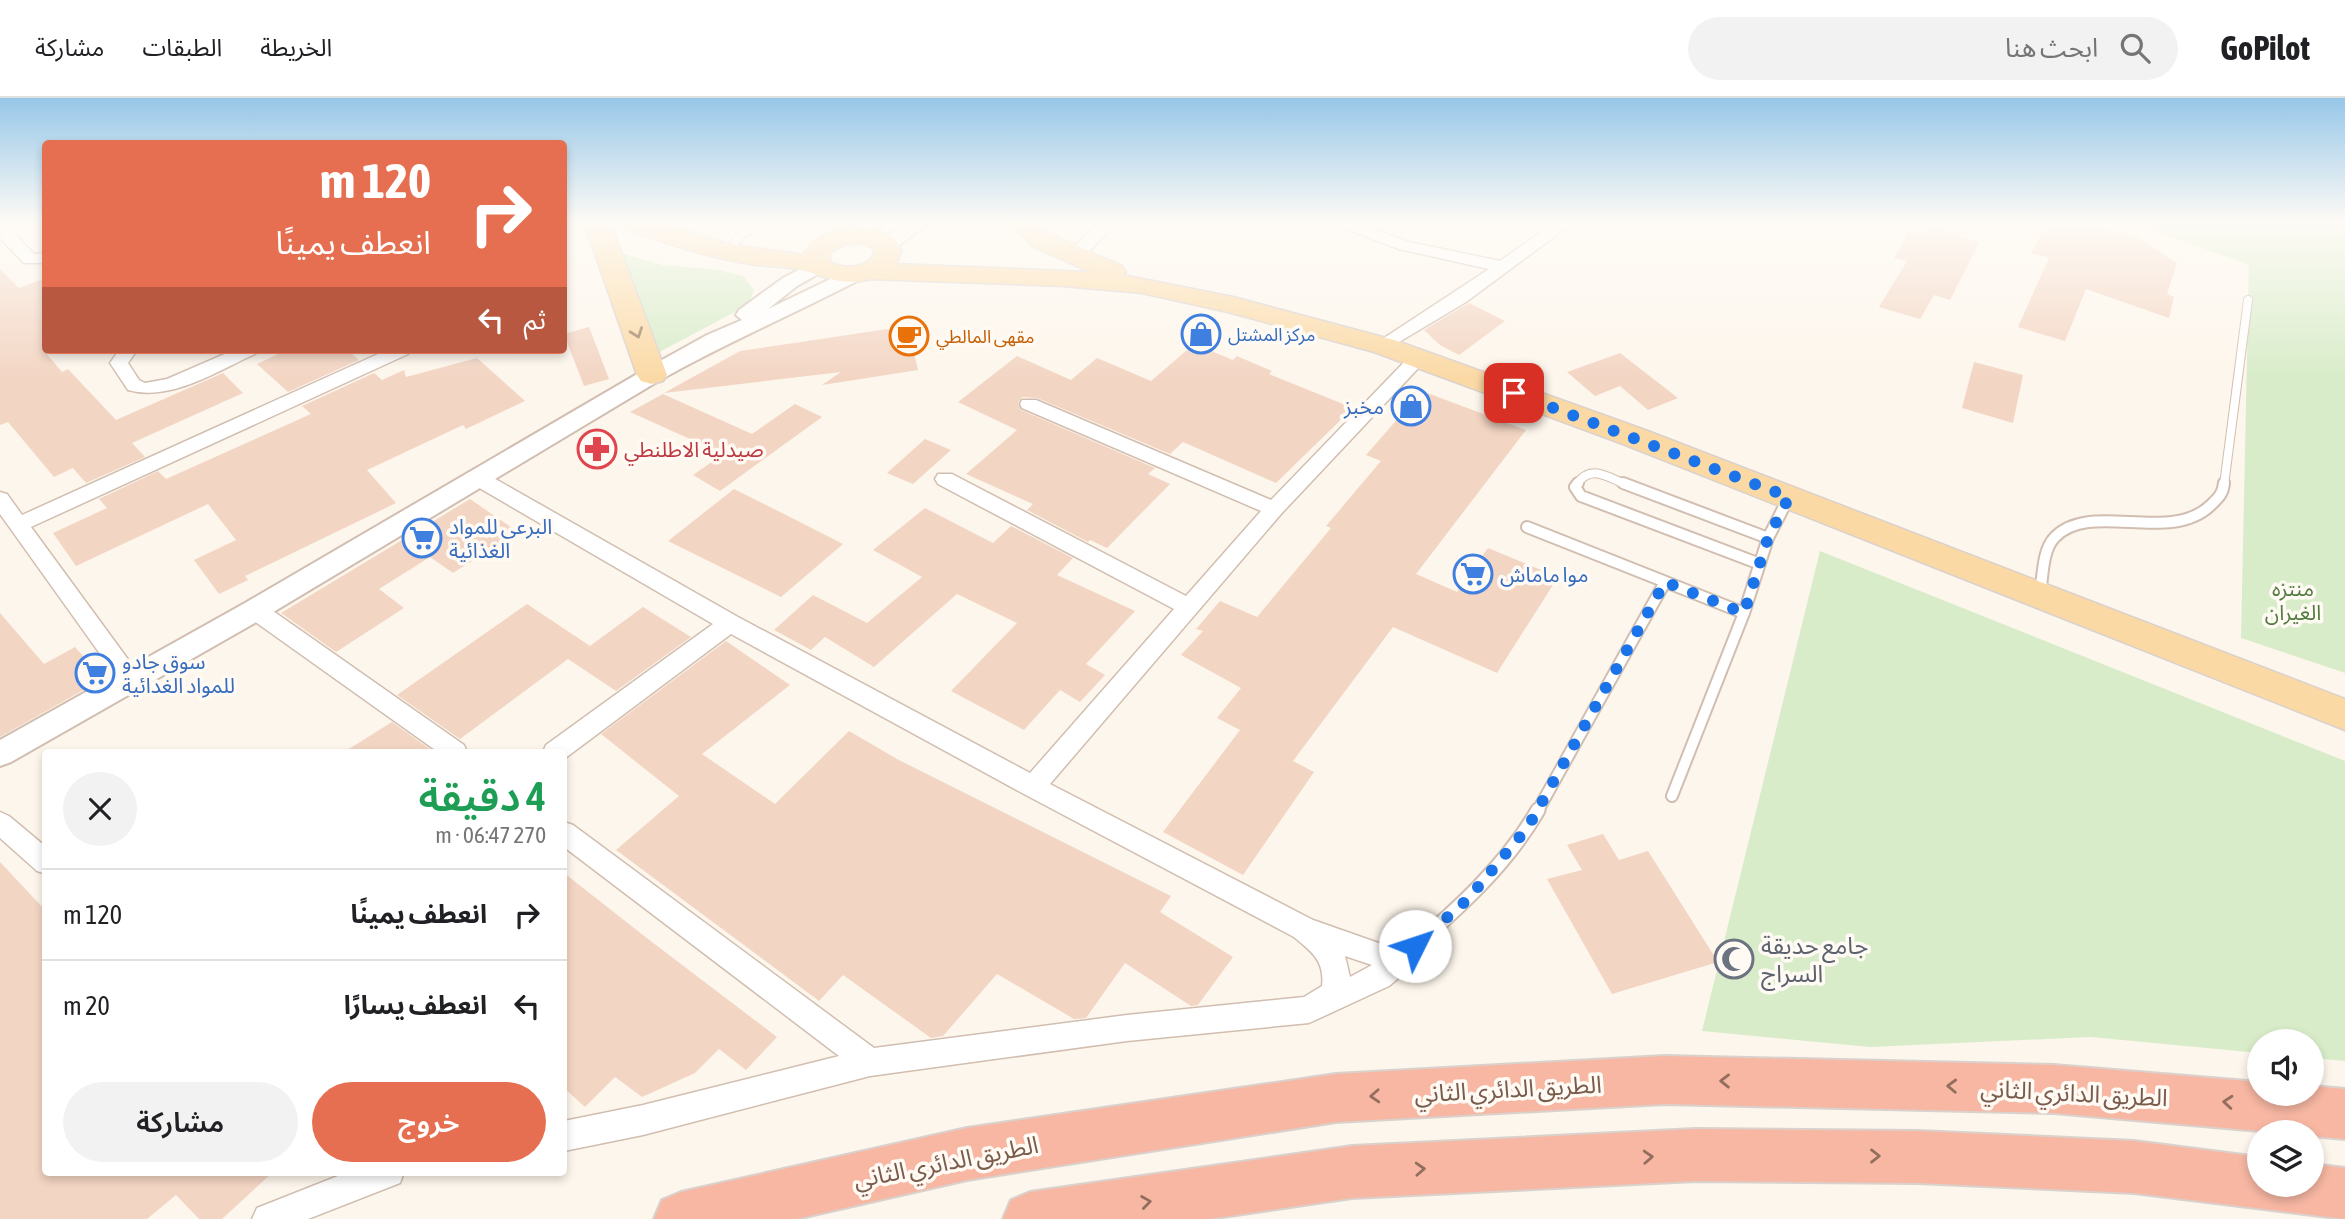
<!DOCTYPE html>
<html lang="ar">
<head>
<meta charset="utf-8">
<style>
  :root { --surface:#fff; --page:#f2f2f2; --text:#202124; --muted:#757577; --line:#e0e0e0; --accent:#e76f51 }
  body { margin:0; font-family:"Asap Condensed","Noto Sans Arabic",sans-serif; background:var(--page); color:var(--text); direction:rtl; height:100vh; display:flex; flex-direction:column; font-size:26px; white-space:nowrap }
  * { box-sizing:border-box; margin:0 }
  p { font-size:23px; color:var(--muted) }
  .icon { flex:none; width:38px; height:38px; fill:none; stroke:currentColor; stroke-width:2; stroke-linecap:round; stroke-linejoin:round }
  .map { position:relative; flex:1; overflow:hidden; direction:ltr }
  .panel { position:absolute; left:42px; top:651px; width:525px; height:427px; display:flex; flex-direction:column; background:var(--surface); border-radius:7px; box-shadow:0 4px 10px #0003; direction:rtl }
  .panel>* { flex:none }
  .top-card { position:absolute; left:42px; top:42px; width:525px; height:214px; border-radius:7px; box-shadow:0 4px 10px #0003; direction:rtl; background:#e76f51; color:#fff; overflow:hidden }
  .buttons { position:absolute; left:2247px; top:931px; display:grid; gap:14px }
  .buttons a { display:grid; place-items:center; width:77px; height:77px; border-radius:50%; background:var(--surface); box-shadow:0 4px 10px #0003; font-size:35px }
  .pin { position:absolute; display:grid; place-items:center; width:60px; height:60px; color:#fff; margin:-30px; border-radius:14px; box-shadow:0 4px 10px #0006 }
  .me { position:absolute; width:77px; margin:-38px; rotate:49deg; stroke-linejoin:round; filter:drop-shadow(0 0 5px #0008) }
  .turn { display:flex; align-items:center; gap:24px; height:147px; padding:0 21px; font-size:32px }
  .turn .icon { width:91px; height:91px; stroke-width:2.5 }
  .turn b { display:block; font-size:49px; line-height:60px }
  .then { display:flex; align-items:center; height:66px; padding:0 21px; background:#0003; gap:14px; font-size:26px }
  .round { display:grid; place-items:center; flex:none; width:74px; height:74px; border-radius:37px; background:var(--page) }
  .overview { display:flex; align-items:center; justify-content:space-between; height:119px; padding:0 21px }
  h1 { font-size:42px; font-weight:600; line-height:52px; color:#1e9e55 }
  .primary-button { display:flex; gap:14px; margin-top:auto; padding:14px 21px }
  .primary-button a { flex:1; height:80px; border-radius:42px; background:var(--accent); color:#fff; font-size:28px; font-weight:600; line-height:80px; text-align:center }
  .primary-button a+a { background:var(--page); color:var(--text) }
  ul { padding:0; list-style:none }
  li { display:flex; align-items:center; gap:21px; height:91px; padding:0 21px; border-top:2px solid var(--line) }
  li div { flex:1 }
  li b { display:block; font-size:26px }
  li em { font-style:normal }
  header { display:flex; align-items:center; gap:42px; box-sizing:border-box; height:98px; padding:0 35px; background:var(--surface); border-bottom:2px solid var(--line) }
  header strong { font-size:33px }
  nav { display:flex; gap:38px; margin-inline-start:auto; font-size:24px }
  .search { width:490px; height:63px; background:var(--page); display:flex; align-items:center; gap:18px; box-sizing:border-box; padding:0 24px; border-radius:38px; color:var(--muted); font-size:26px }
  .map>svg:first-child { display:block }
  .green { fill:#d8ecc9 }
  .building { fill:#f3d5c3 }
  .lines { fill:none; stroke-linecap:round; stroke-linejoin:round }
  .service-far2-casing { stroke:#d1beb0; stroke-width:10 }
  .service-far1-casing { stroke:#d1beb0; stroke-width:14 }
  .service-casing { stroke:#d1beb0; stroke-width:17 }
  .minor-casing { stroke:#d1beb0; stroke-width:3 }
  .tertiary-casing { stroke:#d1beb0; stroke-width:4 }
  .primary-casing { stroke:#dad1cd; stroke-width:3 }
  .motorway-casing { stroke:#dad1cd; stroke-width:4 }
  .service-far2 { stroke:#fff; stroke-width:8 }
  .service-far1 { stroke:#fff; stroke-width:10 }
  .service { stroke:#fff; stroke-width:13 }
  .minor { fill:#fff; fill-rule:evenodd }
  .tertiary { fill:#fff; fill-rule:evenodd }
  .primary { fill:#fbd9a5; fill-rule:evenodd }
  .motorway { fill:#f7b7a3; fill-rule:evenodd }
  .oneway { stroke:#a18267 }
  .oneway2 { stroke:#936e5e }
  .route { stroke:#1a73e8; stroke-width:12; stroke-dasharray:0 21.6 }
  .labels { text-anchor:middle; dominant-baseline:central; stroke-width:7; stroke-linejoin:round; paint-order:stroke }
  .far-shop-label { font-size:18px; fill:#366cbe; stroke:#fffaf3; text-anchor:start }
  .far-food-label { font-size:18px; fill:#c56008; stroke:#fffaf3; text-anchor:start }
  .shop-label { font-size:21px; fill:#366cbe; stroke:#fffaf3; text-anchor:start }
  .health-label { font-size:21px; fill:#be3a42; stroke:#fffaf3; text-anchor:start }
  .park-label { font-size:21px; fill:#537a41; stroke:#fffaf3 }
  .near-worship-label { font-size:24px; fill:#5b616d; stroke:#fffaf3; text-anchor:start }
  .near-street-label { font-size:24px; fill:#7a5c4d; stroke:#fffaf3 }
</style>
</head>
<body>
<header>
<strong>GoPilot</strong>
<div class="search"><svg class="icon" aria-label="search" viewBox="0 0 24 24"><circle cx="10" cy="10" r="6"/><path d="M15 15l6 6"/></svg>ابحث هنا</div>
<nav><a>الخريطة</a><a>الطبقات</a><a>مشاركة</a></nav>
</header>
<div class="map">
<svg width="2345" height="1121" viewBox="0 0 2345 1121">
  <rect width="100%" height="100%" fill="#fdf6ec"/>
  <path class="green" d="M 2130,124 L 2345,124 L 2345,575 L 2241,540 L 2249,167 Z
    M 613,153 L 662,167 L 719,172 L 743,178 L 754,192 L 748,207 L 650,259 Z
    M 1820,453 L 2345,663 L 2345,963 L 2312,960 L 2312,943 L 2259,943 L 2259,955 L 2091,939 L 1870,949 L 1702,933 Z"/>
  <path class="building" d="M 2049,124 L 2083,124 L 2138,140 L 2177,165 L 2167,196 L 2174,199 L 2169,220 L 2086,191 L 2065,243 L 2018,229 L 2049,160 L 2031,155 Z
    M 1928,125 L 1979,145 L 1950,202 L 1934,197 L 1920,221 L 1879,209 L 1907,163 L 1894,160 L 1909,134 L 1921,138 Z
    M 0,171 L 19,190 L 46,180 L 46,255 L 62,274 L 68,271 L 116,322 L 223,275 L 243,295 L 132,345 L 145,359 L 86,385 L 73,370 L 54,379 L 8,324 L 0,327 Z
    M 1469,205 L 1505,223 L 1459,257 L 1440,247 L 1424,232 Z
    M 908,228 L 918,272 L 822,287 L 841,274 L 664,295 L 740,253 Z
    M 589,229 L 609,281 L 584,288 L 564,236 Z
    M 1194,246 L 1233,262 L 1237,258 L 1272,273 L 1269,276 L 1353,310 L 1276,385 L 1183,344 L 1170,356 L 1037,300 L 1022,299 L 1018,305 L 1021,312 L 1155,370 L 1148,376 L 1170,386 L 1107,450 L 1090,442 L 1088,444 L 1027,412 L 1033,406 L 966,376 L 1017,332 L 958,304 L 1017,258 L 1071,282 L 1097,260 L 1151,283 Z
    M 287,252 L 347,252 L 359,262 L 288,294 L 257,266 Z
    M 1620,255 L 1678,300 L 1648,312 L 1620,288 L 1595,298 L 1567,274 Z
    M 477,260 L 525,303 L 466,331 L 463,327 L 367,372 L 396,405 L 245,478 L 248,482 L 219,496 L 194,462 L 236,442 L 208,406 L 76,468 L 53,435 L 107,410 L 99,401 L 158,373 L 166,381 L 311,316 L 302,308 L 374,275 L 382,282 L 404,272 L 406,279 Z
    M 1974,264 L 2023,277 L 2013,325 L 1962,310 Z
    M 1422,293 L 1526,332 L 1416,476 L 1457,494 L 1488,450 L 1558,479 L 1497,575 L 1393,529 L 1293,663 L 1314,674 L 1243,777 L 1163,734 L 1240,632 L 1217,620 L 1241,590 L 1181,557 L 1203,533 L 1196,531 L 1220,503 L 1257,519 L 1331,430 L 1326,428 L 1381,363 L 1366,357 Z
    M 663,296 L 752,336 L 795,306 L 822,319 L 720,393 L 693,377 L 723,356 L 630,314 Z
    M 925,341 L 951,352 L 913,386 L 887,375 Z
    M 734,391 L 788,418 L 843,446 L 781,499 L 668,443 Z
    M 470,401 L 518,434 L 453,475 L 430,459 L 379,491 L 404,510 L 336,554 L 281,515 Z
    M 925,410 L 993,445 L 1011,428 L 1073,460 L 1057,477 L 1135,513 L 1086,566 L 1105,577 L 1080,604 L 1060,592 L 1024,632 L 951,593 L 1017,525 L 957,496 L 874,569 L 825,539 L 811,552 L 774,532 L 813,497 L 867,525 L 922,479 L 873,452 Z
    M 527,506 L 590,548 L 643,509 L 691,539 L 616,593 L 568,561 L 460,641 L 397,597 Z
    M 0,515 L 44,566 L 75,549 L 103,581 L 0,639 Z
    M 726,543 L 790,587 L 702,656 L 775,706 L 849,633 L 897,661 L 1171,798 L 1160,814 L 1233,859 L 1198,907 L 1191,908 L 1125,865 L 1086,920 L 1074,921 L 997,876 L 943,938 L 931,940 L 843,877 L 819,903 L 616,752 L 679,698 L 601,636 Z
    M 392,624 L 434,654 L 344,654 Z
    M 1603,736 L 1619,762 L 1648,753 L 1718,864 L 1612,896 L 1547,781 L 1582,772 L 1567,747 Z
    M 0,764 L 46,813 L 46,1074 L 273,1074 L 222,1121 L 199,1121 L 176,1097 L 147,1121 L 0,1121 Z
    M 564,775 L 648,841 L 777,939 L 746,972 L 719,951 L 695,975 L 642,999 L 615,979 L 585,1009 L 564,990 Z"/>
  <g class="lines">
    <defs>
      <path id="service-far2" d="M 735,144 L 744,134 L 770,124
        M 1576,387 C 1591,365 1607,379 1627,387
        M 2224,387 L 2248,202"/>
      <path id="service-far1" d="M 1578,385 L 1575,389 L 1581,398 L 1760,466
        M 1623,385 L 1768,440
        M 1527,429 L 1744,515
        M 2040,496 C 2043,479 2042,452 2055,439 C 2091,402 2170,447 2211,407 C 2218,400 2223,396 2224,385
        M 1672,698 L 1744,515 L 1768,440 L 1789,399
        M 1537,714 L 1665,484"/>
      <path id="service" d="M 1397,864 C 1448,819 1504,772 1538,712"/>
      <path id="minor" d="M 7,124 L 32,124 L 12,133 L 34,156 L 46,155 L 46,165 L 24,165 L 0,140 L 0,127 Z
        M 662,124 L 684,124 L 662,136 L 650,136 L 648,133 Z
        M 1099,124 L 1117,124 L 1081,162 L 1069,162 L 1067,158 L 1069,154 Z
        M 1328,124 L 1353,124 L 1409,144 L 1500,163 L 1555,124 L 1574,124 L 1466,204 L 1384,253 L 1375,248 L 1378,244 L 1489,171 L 1399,151 Z
        M 119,252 L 137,252 L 128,265 L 139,282 L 145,285 L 167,281 L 234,252 L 258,252 L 255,256 C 217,273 171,304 128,292 L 110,265 Z
        M 387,252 L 411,252 L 408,256 L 31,429 L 143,582 L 139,588 L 131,591 L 123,588 L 0,416 L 0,394 L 7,396 L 22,417 Z
        M 1418,255 L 1427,260 L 1424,264 L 1281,416 L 1050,686 L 1313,822 L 1407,855 L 1411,864 L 1407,873 L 1389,888 L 1309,925 L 1127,943 L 870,978 L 643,1037 L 564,1053 L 564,1023 L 643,1007 L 839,958 L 564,749 L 564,724 L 573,727 L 874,950 L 1127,917 L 1304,899 L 1322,888 C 1325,863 1312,854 1294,839 L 1024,696 L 731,536 L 564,661 L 564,654 L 543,654 L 546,647 L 713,526 L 469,384 L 466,379 L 469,374 L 483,374 L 738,519 L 1030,675 L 1174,511 L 938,386 L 935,381 L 938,376 L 952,376 L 1186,498 L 1261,413 L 1022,310 L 1020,306 L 1022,302 L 1036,302 L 1271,402 L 1412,256 ZM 1345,858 L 1372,867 L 1350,879 Z
        M 255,504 L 263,506 L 464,647 L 467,654 L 438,654 L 247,518 L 244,512 L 247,506 Z
        M 0,714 L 9,718 L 46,749 L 46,776 L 37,773 L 0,740 Z
        M 348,1074 L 404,1074 L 400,1085 L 308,1121 L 252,1121 L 257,1110 Z"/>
      <path id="tertiary" d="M 859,124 L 885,124 L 856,141 L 842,141 L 839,137 Z
        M 906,124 L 930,124 L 894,151 L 880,151 L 877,147 L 880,143 Z
        M 818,162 L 825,164 L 828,168 L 825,172 L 797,188 L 768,211 L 849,172 L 863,172 L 866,176 L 863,180 C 796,215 726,245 660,282 L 265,519 L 11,664 L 0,668 L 0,642 L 245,505 L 644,272 L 707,237 L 742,222 L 736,217 L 739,212 L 783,180 Z"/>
      <path id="primary" d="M 584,124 L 610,124 L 667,277 L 663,283 L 652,286 L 641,283 L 637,277 Z
        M 622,124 L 659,124 L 725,145 L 803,157 C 819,128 867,121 894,140 L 902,153 L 896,166 L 1090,174 L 1034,149 L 1007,124 L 1036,124 L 1052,137 L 1122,168 L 1126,174 L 1123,177 L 1233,199 L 1394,242 L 1645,332 L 2345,601 L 2345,632 L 1623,346 L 1374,254 L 1228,214 L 1142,195 L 1063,188 L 871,181 C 847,187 831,182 809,174 C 792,168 768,169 750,166 C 707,159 666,146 626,130 ZM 859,145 L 875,150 C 873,170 846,172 831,164 L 829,156 C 838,148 847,146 859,145 Z"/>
      <path id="motorway" d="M 1665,958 L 2054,967 L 2259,984 L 2259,996 L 2312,996 L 2312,988 L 2345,991 L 2345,1041 L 2312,1038 L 2312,1034 L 2271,1034 L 2054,1015 L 1665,1006 L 1336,1024 L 967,1082 L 796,1121 L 654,1121 L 662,1102 L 681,1094 L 967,1030 L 1336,976 Z
        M 1696,1031 L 1918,1033 L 2134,1043 L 2259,1059 L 2259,1087 L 2312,1087 L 2312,1066 L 2345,1070 L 2345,1121 L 2134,1095 L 1918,1085 L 1696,1083 L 1352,1100 L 1209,1121 L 1003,1121 L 1011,1102 L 1030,1094 L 1352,1048 Z"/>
    </defs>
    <use href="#service-far2" class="service-far2-casing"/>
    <use href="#service-far1" class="service-far1-casing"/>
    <use href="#service" class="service-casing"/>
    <use href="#minor" class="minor-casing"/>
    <use href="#tertiary" class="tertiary-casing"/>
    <use href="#primary" class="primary-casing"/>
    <use href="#motorway" class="motorway-casing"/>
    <use href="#service-far2" class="service-far2"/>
    <use href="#service-far1" class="service-far1"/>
    <use href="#service" class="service"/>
    <use href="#minor" class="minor"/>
    <use href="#tertiary" class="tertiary"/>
    <use href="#primary" class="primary"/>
    <use href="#motorway" class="motorway"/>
  </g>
  <defs><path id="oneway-chevron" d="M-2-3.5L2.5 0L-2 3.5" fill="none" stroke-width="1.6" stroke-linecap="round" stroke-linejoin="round" transform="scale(1.75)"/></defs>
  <use class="oneway" href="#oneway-chevron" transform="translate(637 235) rotate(70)"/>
  <g class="oneway2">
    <use href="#oneway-chevron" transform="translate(1725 983) rotate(-179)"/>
    <use href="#oneway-chevron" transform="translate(1952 988) rotate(-178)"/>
    <use href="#oneway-chevron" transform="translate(1375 998) rotate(177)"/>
    <use href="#oneway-chevron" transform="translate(2228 1004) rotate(-175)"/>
    <use href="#oneway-chevron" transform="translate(1875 1058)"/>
    <use href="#oneway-chevron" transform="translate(1648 1059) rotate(-3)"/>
    <use href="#oneway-chevron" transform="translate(1420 1071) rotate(-3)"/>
    <use href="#oneway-chevron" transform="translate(1146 1104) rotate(-8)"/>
  </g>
  <linearGradient id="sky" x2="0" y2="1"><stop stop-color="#97c7e8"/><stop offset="0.44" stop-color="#fefbf6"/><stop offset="1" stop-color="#fefbf6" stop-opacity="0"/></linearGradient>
  <rect width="2345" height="281" fill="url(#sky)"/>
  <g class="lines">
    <path class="route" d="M 1415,848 L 1468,801 L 1528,729 L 1665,484 L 1744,515 L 1768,440 L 1789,399 L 1514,295"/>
  </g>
  <defs>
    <symbol id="shop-ring" viewBox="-11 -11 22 22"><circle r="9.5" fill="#fffaf3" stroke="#3f7fe0" stroke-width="1.5"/><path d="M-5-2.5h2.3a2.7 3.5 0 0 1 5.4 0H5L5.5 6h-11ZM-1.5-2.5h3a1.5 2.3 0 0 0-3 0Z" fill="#3f7fe0"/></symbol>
    <symbol id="cafe-ring" viewBox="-11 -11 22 22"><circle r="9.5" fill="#fffaf3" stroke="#e8710a" stroke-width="1.5"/><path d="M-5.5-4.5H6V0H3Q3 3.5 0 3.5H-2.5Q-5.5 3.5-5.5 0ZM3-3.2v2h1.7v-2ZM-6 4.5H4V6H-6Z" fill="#e8710a"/></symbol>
    <symbol id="pharmacy-ring" viewBox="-11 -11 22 22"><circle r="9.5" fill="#fffaf3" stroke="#e0444e" stroke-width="1.5"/><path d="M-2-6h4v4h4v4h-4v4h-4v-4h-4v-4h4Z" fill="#e0444e"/></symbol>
    <symbol id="supermarket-ring" viewBox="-11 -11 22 22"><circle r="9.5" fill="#fffaf3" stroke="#3f7fe0" stroke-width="1.5"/><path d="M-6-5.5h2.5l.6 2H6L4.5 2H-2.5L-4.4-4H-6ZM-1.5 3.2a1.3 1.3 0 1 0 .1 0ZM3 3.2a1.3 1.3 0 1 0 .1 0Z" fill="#3f7fe0"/></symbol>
    <symbol id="mosque-ring" viewBox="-11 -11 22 22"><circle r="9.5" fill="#fffaf3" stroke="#6b7280" stroke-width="1.5"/><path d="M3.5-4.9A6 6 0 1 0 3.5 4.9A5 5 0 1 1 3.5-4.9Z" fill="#6b7280"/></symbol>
  </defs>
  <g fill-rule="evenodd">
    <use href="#shop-ring" x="1179" y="214" width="44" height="44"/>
    <use href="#cafe-ring" x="887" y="216" width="44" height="44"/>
    <use href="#shop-ring" x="1389" y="286" width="44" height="44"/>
    <use href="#pharmacy-ring" x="575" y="329" width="44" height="44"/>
    <use href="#supermarket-ring" x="400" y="418" width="44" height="44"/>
    <use href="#supermarket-ring" x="1451" y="454" width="44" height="44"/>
    <use href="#supermarket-ring" x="73" y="553" width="44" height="44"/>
    <use href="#mosque-ring" x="1712" y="839" width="44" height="44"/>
  </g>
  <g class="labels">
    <g class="far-shop-label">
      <text x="1228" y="236">مركز المشتل</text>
    </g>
    <g class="far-food-label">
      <text x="936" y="238">مقهى المالطي</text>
    </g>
    <g class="shop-label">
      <text x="1384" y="308" text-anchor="end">مخبز</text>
      <text x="449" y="428">البرعي للمواد<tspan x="449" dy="24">الغذائية</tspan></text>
      <text x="1500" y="476">موا ماماش</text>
      <text x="122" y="563">سوق جادو<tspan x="122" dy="24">للمواد الغدائية</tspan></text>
    </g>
    <g class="health-label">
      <text x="624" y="351">صيدلية الاطلنطي</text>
    </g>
    <g class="park-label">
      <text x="2293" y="490">منتزه<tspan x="2293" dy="24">الغيران</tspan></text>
    </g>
    <g class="near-worship-label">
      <text x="1761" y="847">جامع حديقة<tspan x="1761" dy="28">السراج</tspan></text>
    </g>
    <g class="near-street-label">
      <text transform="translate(1508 991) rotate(-3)">الطريق الدائري الثاني</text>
      <text transform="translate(2074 995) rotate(3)">الطريق الدائري الثاني</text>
      <text transform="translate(946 1064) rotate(-11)">الطريق الدائري الثاني</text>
    </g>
  </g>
</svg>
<div class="buttons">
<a><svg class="icon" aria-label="sound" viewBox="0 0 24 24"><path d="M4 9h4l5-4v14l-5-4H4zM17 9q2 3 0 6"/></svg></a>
<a><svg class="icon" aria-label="layers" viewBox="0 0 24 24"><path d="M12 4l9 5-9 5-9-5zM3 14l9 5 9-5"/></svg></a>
</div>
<div class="pin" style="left:1514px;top:295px;background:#d93025"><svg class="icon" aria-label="arrive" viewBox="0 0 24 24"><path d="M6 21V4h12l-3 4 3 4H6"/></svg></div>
<svg class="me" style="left:1415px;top:848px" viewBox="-20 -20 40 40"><circle r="19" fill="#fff"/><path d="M0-13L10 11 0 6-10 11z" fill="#1a73e8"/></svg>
<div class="top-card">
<div class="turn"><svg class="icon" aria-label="right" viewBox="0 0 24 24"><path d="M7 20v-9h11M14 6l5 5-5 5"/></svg><div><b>120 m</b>انعطف يمينًا</div></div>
<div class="then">ثم<svg class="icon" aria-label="left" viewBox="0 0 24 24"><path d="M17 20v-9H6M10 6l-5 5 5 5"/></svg></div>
</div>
<section class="panel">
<div class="overview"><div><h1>4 دقيقة</h1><p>270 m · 06:47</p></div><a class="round"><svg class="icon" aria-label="close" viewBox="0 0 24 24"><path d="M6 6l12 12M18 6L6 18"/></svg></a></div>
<ul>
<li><svg class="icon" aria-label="right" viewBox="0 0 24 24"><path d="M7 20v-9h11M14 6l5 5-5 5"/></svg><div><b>انعطف يمينًا</b></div><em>120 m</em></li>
<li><svg class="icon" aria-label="left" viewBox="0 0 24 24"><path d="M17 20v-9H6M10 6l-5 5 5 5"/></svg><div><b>انعطف يسارًا</b></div><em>20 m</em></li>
</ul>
<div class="primary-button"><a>خروج</a><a>مشاركة</a></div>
</section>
</div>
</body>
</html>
